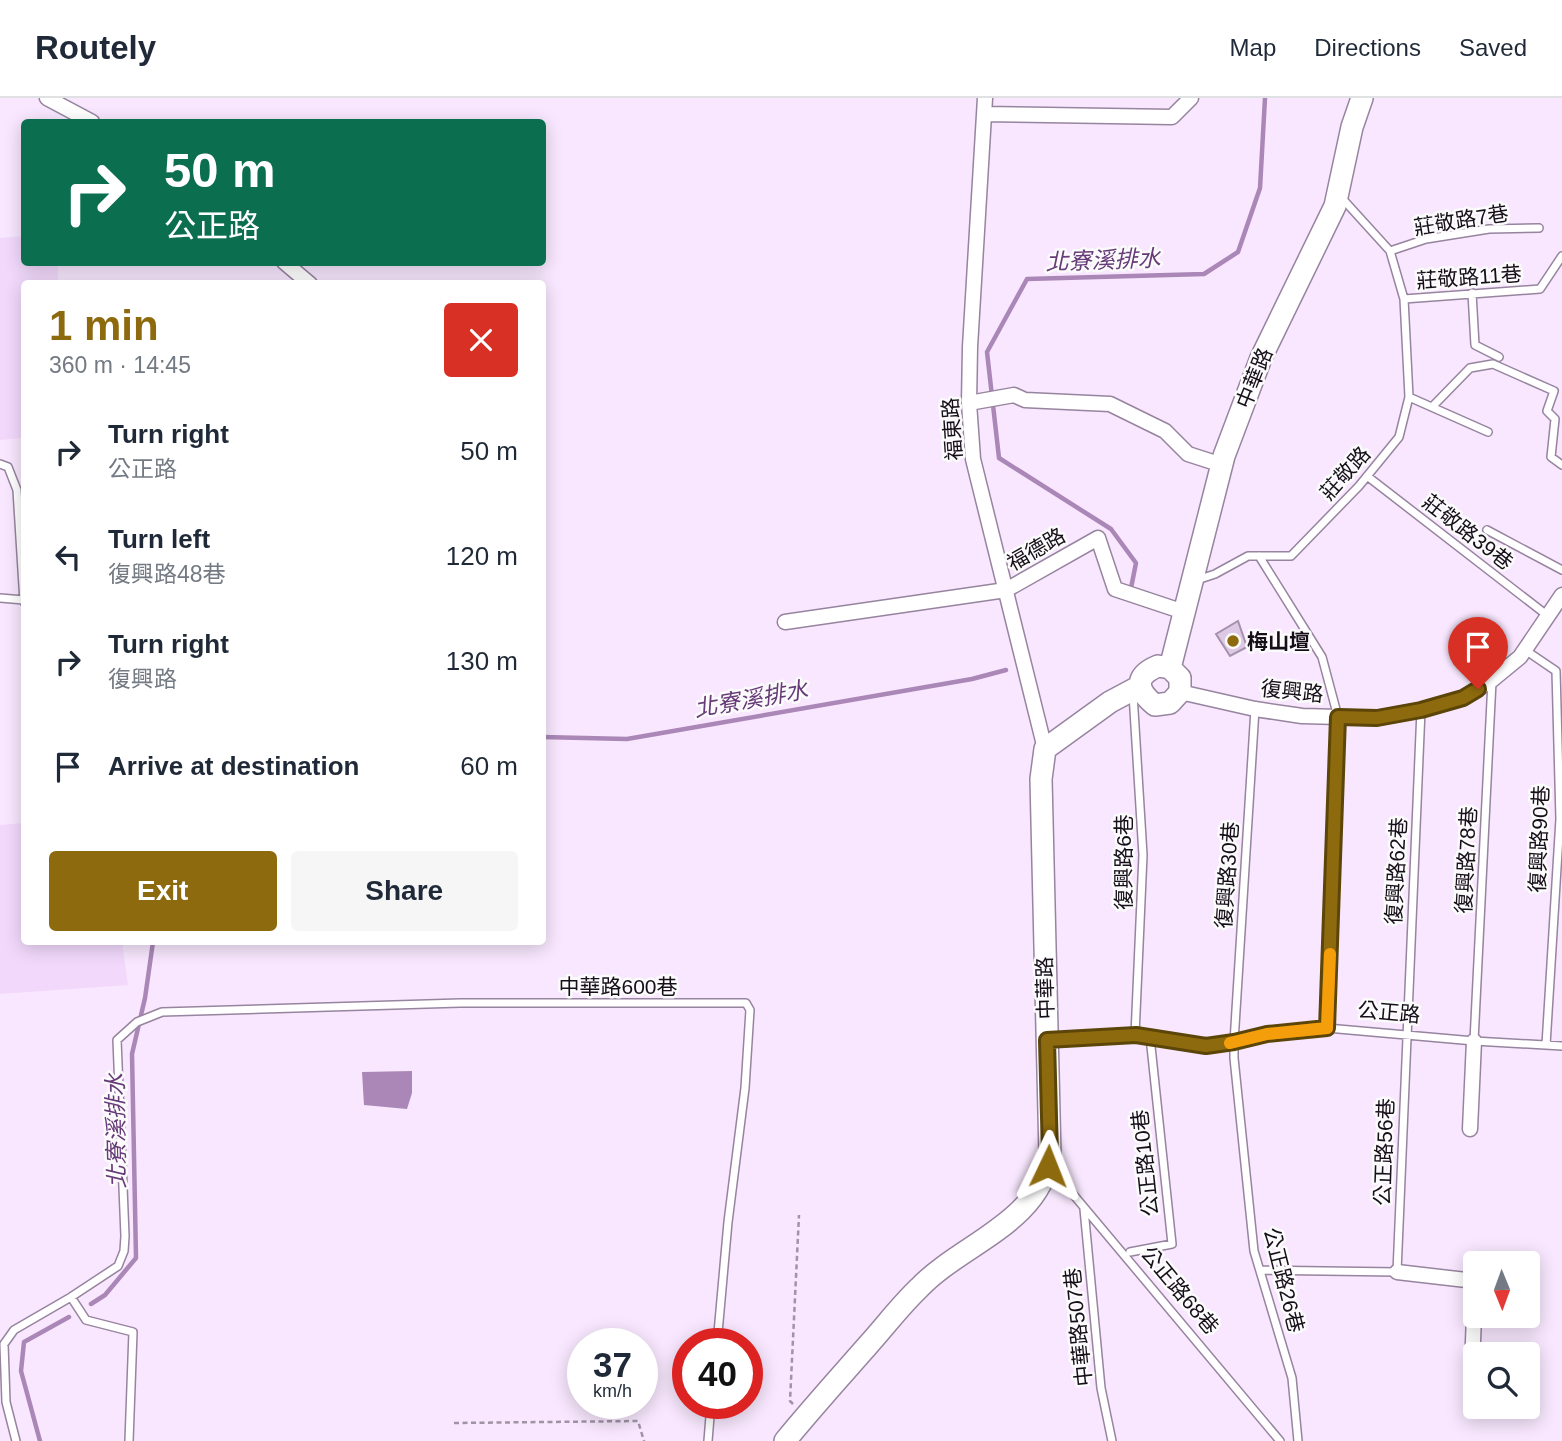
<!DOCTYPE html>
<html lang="en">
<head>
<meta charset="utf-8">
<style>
  :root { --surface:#fff; --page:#f6f6f7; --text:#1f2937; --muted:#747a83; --line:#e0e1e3; --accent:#8d6a0d }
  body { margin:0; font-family:Arial,"Noto Sans TC",sans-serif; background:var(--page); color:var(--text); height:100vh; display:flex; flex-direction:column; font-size:26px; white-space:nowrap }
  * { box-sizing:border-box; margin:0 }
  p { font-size:23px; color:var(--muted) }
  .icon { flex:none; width:38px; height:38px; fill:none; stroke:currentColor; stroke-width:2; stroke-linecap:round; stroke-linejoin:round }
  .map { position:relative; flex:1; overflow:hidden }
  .drawer { position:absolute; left:21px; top:182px; width:525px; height:665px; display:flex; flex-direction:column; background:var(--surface); border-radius:7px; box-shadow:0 4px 18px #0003 }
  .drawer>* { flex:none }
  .hud { position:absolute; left:21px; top:21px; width:525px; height:147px; border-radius:7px; box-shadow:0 4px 18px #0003; background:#0b6e4f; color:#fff; overflow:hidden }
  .needle { width:46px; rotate:179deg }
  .controls { position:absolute; left:1463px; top:1153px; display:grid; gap:14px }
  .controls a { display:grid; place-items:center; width:77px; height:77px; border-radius:7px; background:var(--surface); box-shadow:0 4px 18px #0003; font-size:35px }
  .speed { position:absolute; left:567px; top:1230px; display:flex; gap:14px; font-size:35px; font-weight:700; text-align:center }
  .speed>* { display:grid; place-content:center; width:91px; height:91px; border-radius:50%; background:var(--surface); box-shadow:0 4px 18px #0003; line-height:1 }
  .speed small { font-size:18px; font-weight:400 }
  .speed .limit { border:10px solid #d22; background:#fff; color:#111 }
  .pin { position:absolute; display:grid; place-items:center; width:60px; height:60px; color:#fff; margin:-72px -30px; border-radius:50% 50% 50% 0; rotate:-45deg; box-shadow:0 0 7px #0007 }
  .pin .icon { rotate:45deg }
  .me { position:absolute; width:77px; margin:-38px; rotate:2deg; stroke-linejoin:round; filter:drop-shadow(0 0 5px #0008) }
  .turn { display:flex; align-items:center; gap:24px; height:147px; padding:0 28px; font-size:32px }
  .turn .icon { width:91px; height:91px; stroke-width:2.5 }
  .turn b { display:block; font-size:49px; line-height:60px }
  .round { display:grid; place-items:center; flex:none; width:74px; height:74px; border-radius:7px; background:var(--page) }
  .overview { display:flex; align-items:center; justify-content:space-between; height:119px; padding:0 28px }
  h1 { font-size:42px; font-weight:600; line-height:52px; color:var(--accent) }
  .button { display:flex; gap:14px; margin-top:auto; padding:14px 28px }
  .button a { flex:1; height:80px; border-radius:7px; background:var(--accent); color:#fff; font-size:28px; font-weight:600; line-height:80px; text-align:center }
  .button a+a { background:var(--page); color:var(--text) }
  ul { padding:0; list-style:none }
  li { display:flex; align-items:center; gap:21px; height:105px; padding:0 28px }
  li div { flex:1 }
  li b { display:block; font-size:26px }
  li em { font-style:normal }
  header { display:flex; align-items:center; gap:42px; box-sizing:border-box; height:98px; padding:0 35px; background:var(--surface); border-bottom:2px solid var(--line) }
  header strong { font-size:33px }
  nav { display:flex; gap:38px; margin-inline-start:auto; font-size:24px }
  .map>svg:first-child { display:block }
  .built { fill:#f2d9fc }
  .water { fill:#aa87b7 }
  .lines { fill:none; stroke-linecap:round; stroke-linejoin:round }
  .stream { stroke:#aa87b7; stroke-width:4.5 }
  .building { fill:#ddc9e5; stroke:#a591ac; stroke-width:2 }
  .lane-casing { stroke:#97849f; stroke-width:10 }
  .street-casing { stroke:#97849f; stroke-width:17 }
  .secondary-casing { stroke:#97849f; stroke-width:24 }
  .path { stroke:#a093a5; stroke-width:2.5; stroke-dasharray:5 3.5; stroke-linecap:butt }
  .lane { stroke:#fff; stroke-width:7 }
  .street { stroke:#fff; stroke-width:14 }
  .secondary { stroke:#fff; stroke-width:21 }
  .route-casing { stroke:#5c4508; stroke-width:18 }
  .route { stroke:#8d6a0d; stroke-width:12 }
  .slow { stroke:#f59e0b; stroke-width:12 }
  .poi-dot { fill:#8d6a0d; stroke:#fbfbfb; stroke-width:2.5 }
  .labels { text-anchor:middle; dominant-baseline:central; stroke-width:5; stroke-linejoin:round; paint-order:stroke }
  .street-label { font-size:21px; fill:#160f19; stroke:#fbfbfb }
  .poi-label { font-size:21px; font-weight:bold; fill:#160f19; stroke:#fbfbfb; text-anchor:start }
  .water-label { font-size:23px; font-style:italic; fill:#673a78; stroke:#fbfbfb }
</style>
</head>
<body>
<header>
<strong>Routely</strong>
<nav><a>Map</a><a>Directions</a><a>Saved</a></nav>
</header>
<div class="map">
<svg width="1562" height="1343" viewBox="0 0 1562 1343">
  <rect width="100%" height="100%" fill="#f8e7fe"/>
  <path class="built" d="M 24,138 L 24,164 L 58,165 L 58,185 L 24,186 L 24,340 L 0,342 L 0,140 Z
    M 24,725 L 24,844 L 122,844 L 128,887 L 0,896 L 0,727 Z"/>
  <path class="water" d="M 412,973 L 412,995 L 407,1011 L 364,1007 L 362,974 Z"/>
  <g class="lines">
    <path class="stream" d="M 1131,490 L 1136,465 L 1111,431 L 999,360 L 987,254 L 1027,181 L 1204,176 L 1238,154 L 1260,90 L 1265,0
      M 542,639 L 627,641 L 972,581 L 1006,572
      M 91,1206 L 105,1197 L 136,1160 L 132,956 L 145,900 L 153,844
      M 40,1343 L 21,1273 L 24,1244 L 69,1219"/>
  </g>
  <path class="building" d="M 1238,523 L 1247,549 L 1230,558 L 1216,536 Z"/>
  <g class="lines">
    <defs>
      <path id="lane" d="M 1390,153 L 1426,141 L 1489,131 L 1539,130
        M 1472,195 L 1475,247 L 1499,259
        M 1404,201 L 1540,191 L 1562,158
        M 1409,299 L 1488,334
        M 1432,309 L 1470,270 L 1493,266 L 1554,293 L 1547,313 L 1555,321 L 1551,359 L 1562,367
        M 0,366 L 8,369 L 17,392 L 24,504
        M 1367,378 L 1548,518
        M 1487,432 L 1562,472
        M 1259,458 L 1322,559 L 1338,619 L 1327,930
        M 1197,482 L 1215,476 L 1248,458 L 1291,458 L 1359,388 L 1399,339 L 1409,299 L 1404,201 L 1390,153 L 1340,98
        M 0,500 L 24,502
        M 1525,552 L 1556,573 L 1560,721 L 1546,947
        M 1133,596 L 1143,757 L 1135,937
        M 1255,611 L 1234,944 L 1234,960 L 1254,1153 L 1292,1280 L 1298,1343
        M 1051,942 L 1135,937 L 1206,948 L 1234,944 L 1267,936 L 1327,930 L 1474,943 L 1562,948
        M 1474,943 L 1492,583
        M 1051,1070 L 1280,1343
        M 1084,1111 L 1101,1290 L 1112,1343
        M 1130,1154 L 1172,1146 L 1150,939
        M 1260,1172 L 1397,1174 L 1421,612
        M 71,1199 L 86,1222 L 133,1234 L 129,1343
        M 16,1343 L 6,1304 L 4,1246 L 14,1232 L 71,1199 L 118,1168 L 124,1153 L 125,1138 L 117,942 L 137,924 L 162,914 L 460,905 L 746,905 L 750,912 L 745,990 L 728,1124 L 717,1246
        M 708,1343 L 711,1306"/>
      <path id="street" d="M 47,0 L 92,24
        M 985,0 L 970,249 L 969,305 L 973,361 L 1045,651
        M 984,16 L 1172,19 L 1191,0
        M 284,164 L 310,186
        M 969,305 L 1014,297 L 1025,302 L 1110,306 L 1165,333 L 1188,356 L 1222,367
        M 785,524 L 1006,492 L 1098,440 L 1115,491 L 1184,514
        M 1180,594 L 1255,611 L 1302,618 L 1377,620 L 1421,612 L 1463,600 L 1492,582 L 1520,559 L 1562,497
        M 1470,1031 L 1474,943
        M 1397,1174 L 1475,1183
        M 1472,1269 L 1475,1192"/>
      <path id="secondary" d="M 1158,568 L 1170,570 L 1180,580 L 1180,594 L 1170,605 L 1155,607 C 1136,592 1134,578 1158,568 Z
        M 1170,570 L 1224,358 L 1261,260 L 1335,108 L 1352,29 L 1362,0
        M 785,1343 C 812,1310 841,1278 869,1246 C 886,1227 901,1207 919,1190 C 962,1145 1039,1126 1050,1057 L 1041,681 L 1045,651 L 1110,604 L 1140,588"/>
    </defs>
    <use href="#lane" class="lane-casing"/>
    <use href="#street" class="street-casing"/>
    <use href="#secondary" class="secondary-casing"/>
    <path class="path" d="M 793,1306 L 790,1303 L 799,1117
      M 454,1325 L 638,1323 L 644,1343"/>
    <use href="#lane" class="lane"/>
    <use href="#street" class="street"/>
    <use href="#secondary" class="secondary"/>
  </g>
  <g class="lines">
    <defs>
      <path id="route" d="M 1048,1068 L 1050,1057 L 1047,942 L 1136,937 L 1206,948 L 1234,944 L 1267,936 L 1327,930 L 1338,619 L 1377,620 L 1421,612 L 1463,600 L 1478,591"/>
    </defs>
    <use href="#route" class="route-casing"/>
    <use href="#route" class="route"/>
    <path class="slow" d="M 1230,945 L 1267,936 L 1327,930 L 1330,856"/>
  </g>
  <circle class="poi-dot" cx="1233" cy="543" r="7"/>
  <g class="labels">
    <g class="street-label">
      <text transform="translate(1461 122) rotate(-9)">莊敬路7巷</text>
      <text transform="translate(1469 179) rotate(-4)">莊敬路11巷</text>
      <text transform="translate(1254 280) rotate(-68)">中華路</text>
      <text transform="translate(952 331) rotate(-94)">福東路</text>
      <text transform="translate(1345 375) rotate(-48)">莊敬路</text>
      <text transform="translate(1468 434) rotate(38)">莊敬路39巷</text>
      <text transform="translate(1036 451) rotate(-30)">福德路</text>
      <text transform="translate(1292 593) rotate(6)">復興路</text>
      <text transform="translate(1539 741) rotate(-88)">復興路90巷</text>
      <text transform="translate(1466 762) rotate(-87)">復興路78巷</text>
      <text transform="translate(1123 764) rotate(-90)">復興路6巷</text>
      <text transform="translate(1396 773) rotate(-87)">復興路62巷</text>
      <text transform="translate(1227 777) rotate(-86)">復興路30巷</text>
      <text x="618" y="888">中華路600巷</text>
      <text transform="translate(1045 890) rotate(-92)">中華路</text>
      <text transform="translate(1389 914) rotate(5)">公正路</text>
      <text transform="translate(1384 1054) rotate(-88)">公正路56巷</text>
      <text transform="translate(1145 1065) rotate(-96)">公正路10巷</text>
      <text transform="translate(1284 1182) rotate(76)">公正路26巷</text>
      <text transform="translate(1180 1192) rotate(50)">公正路68巷</text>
      <text transform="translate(1078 1229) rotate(-96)">中華路507巷</text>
    </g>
    <g class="poi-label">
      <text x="1247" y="543">梅山壇</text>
    </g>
    <g class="water-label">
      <text transform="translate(1103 162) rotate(-2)">北寮溪排水</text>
      <text transform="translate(751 601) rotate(-10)">北寮溪排水</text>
      <text transform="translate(116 1033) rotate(-91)">北寮溪排水</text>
    </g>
  </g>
</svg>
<div class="controls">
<a><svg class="needle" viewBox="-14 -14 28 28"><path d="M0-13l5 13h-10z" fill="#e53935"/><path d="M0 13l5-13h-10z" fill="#747a83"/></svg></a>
<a><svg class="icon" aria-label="search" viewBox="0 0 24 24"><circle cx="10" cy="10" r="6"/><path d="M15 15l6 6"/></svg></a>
</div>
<div class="speed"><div>37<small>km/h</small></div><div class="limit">40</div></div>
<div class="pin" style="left:1478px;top:591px;background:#d93025"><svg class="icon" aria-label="arrive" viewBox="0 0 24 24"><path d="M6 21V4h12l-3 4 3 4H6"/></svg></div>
<svg class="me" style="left:1048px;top:1068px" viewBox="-20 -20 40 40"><path d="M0-17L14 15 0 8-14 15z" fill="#8d6a0d" stroke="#fff" stroke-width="4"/></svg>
<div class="hud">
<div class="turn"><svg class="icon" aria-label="right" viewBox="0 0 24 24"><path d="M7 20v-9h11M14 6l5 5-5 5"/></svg><div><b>50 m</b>公正路</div></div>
</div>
<section class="drawer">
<div class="overview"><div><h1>1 min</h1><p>360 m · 14:45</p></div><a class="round" style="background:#d93025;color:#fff"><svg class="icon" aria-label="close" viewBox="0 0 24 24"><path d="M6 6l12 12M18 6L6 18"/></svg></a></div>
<ul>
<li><svg class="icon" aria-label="right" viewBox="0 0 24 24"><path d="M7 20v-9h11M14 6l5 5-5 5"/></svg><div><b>Turn right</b><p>公正路</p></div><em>50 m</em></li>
<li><svg class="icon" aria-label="left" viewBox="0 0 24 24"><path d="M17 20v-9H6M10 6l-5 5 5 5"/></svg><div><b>Turn left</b><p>復興路48巷</p></div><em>120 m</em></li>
<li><svg class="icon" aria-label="right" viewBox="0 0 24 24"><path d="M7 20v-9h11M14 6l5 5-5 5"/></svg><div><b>Turn right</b><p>復興路</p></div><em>130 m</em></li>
<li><svg class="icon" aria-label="arrive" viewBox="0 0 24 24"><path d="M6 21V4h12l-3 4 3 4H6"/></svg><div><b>Arrive at destination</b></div><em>60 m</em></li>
</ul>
<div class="button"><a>Exit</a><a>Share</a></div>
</section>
</div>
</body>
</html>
